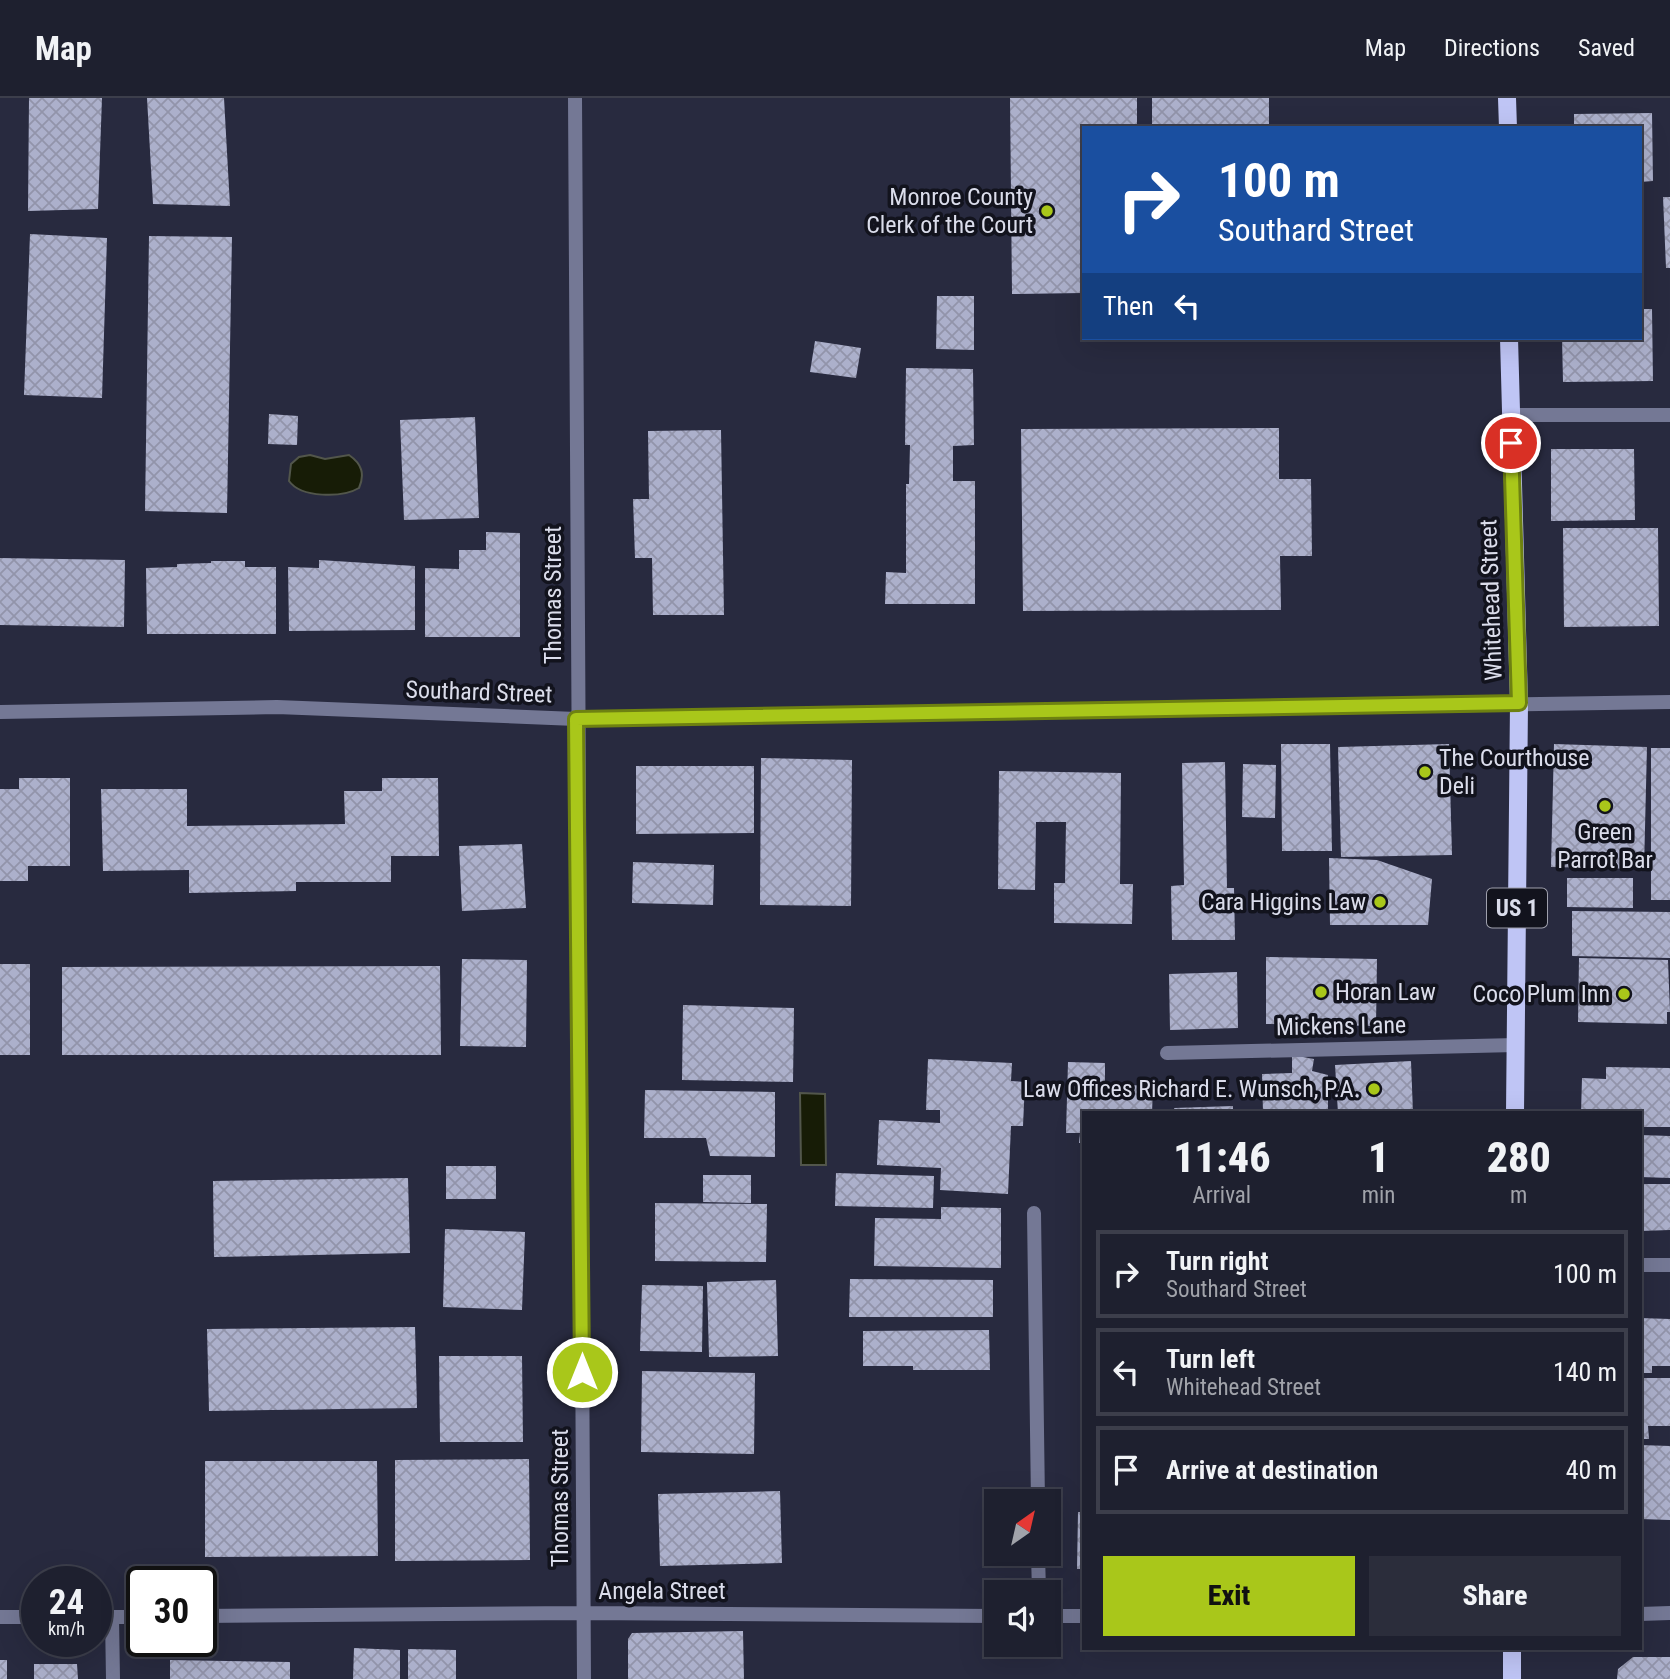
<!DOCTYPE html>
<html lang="en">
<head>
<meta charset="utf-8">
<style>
  :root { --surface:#1e202f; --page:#2b2d3b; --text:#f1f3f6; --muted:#a1a3aa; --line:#3c3e4b; --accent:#a9c71a }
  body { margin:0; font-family:"Roboto Condensed",sans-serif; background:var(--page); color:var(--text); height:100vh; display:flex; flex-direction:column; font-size:26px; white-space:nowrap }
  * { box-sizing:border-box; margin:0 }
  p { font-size:23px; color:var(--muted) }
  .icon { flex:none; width:38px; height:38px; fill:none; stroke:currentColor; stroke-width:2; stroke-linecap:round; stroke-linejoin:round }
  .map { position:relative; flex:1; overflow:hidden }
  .panel { position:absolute; left:1082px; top:1013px; width:560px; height:539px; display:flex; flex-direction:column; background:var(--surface); border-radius:0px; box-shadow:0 7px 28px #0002,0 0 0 2px var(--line) }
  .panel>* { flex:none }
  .top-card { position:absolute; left:1082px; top:28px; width:560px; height:214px; border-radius:0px; box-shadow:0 7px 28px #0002,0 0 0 2px var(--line); background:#1a4fa0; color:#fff; overflow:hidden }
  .needle { width:46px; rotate:34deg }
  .controls { position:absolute; left:984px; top:1391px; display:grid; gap:14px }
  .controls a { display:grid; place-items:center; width:77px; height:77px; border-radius:0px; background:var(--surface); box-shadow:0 7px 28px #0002,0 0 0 2px var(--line); font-size:35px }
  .speed { position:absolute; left:21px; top:1468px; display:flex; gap:14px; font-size:35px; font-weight:700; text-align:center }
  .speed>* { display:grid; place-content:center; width:91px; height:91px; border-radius:50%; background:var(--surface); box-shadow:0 7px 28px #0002,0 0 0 2px var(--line); line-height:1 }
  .speed small { font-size:18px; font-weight:400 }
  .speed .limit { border:4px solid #111; border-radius:10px; background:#fff; color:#111 }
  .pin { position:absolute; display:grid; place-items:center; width:60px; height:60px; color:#fff; margin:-30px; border:4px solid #fff; border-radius:50%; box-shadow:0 2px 7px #0007 }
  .me { position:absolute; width:77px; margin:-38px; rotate:0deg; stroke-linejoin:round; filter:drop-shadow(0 0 5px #0008) }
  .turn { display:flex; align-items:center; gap:24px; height:147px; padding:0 21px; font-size:32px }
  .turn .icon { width:91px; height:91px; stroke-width:2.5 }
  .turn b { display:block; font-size:49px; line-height:60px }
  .then { display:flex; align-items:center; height:66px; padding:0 21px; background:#0003; gap:14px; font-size:26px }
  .eta { display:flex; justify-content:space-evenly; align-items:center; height:119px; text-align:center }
  .eta b { font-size:42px; font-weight:800; line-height:49px }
  .primary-button { display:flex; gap:14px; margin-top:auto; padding:14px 21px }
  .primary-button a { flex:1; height:80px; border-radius:0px; background:var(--accent); color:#111; font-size:28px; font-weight:800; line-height:80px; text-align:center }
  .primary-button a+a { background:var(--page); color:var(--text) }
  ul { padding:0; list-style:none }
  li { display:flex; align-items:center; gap:21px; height:88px; margin:0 14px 10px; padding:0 7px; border:4px solid var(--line); border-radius:0px }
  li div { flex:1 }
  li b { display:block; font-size:26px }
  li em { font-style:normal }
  header { display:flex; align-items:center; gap:42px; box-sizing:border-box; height:98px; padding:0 35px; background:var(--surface); border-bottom:2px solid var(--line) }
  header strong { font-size:33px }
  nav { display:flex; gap:38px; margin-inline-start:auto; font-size:24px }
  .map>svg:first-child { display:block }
  .water { fill:#171c06; stroke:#52564b; stroke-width:2 }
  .building { fill:url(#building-cross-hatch) }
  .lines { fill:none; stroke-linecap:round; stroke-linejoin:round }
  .service { stroke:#747895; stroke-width:14 }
  .minor { stroke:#747895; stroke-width:14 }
  .tertiary { stroke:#747895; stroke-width:14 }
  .primary { stroke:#bfc5f5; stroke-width:18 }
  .route-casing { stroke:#6e8111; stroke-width:18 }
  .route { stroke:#a9c71a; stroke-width:12 }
  .poi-dot { fill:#a9c71a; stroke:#12131d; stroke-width:2.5 }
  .labels { text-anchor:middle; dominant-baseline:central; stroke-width:7; stroke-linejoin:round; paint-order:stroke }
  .shield { fill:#12131d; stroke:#9fa0ad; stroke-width:2 }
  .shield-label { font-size:23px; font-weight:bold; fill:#dbddeb }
  .poi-label { font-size:24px; fill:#dbddeb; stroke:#12131d; text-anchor:end }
  .street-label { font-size:24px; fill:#dbddeb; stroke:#12131d }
</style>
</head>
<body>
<header>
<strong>Map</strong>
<nav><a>Map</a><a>Directions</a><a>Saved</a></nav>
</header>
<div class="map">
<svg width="1670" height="1581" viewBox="0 0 1670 1581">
  <defs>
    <pattern id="building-cross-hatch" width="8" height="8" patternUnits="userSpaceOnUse" patternTransform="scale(1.75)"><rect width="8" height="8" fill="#acb0cb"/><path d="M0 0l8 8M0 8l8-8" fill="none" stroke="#9294aa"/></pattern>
  </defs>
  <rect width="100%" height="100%" fill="#282a3f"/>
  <path class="water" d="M 310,357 L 325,361 L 349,357 C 362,366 365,376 359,390 C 342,400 301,400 289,383 L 291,366 L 299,359 Z
    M 800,995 L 825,996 L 826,1067 L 801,1067 Z"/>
  <path class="building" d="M 29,0 L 102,0 L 98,111 L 28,113 Z
    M 147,0 L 224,0 L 230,108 L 153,106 Z
    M 1010,0 L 1137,0 L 1137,30 L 1083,30 L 1083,195 L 1012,196 Z
    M 1152,0 L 1269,0 L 1269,30 L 1152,30 Z
    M 1652,15 L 1653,83 L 1640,84 L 1640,30 L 1574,30 L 1574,16 Z
    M 1663,99 L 1670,99 L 1670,170 L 1666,170 Z
    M 30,136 L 107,140 L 102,300 L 24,297 Z
    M 149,138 L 232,139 L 227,415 L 145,413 Z
    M 937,198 L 974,198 L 974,252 L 936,251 Z
    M 1640,211 L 1652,211 L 1653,283 L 1563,284 L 1562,240 L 1640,240 Z
    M 815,243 L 861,250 L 856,280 L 810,274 Z
    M 906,270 L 973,271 L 974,347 L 953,348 L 953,383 L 975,383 L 975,506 L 885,506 L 886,474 L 906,475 L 906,386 L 909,386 L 910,347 L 905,347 Z
    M 269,316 L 298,318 L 297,347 L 268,346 Z
    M 475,319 L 479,420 L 404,422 L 400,322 Z
    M 1279,330 L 1279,381 L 1311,381 L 1312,458 L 1280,458 L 1281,512 L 1023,513 L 1021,331 Z
    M 721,332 L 724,517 L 653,517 L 652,460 L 635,460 L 633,401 L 649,401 L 648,333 Z
    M 1551,351 L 1634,351 L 1635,422 L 1551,423 Z
    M 1563,430 L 1658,430 L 1659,528 L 1564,529 Z
    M 486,434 L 520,435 L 520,539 L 425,539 L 425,470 L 459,471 L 459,452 L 486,452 Z
    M 0,460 L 125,462 L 124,529 L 0,527 Z
    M 319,462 L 415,468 L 415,532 L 289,533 L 288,469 L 319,470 Z
    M 211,463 L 245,463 L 245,469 L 276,469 L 276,536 L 147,536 L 146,470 L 177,469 L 177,466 L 211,465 Z
    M 1281,646 L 1330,646 L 1332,753 L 1282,753 Z
    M 1449,646 L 1452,757 L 1341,759 L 1338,649 Z
    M 1554,646 L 1647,649 L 1644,771 L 1551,769 Z
    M 1651,650 L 1670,650 L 1670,802 L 1651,802 Z
    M 761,660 L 852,662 L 851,808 L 760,807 Z
    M 1225,664 L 1227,790 L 1234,790 L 1235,842 L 1172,842 L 1171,788 L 1184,787 L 1182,665 Z
    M 1243,666 L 1276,667 L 1275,720 L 1242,719 Z
    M 636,668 L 754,668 L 754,735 L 636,736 Z
    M 999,673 L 1121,675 L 1120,786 L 1133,786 L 1132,826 L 1054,825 L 1054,785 L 1065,785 L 1066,724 L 1036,724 L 1035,792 L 998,791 Z
    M 19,680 L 70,680 L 70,768 L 28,768 L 28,783 L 0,783 L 0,691 L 19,691 Z
    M 382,680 L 438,680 L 439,758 L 391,758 L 391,784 L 296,784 L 296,793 L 189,795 L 189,772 L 103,773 L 101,691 L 187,691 L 187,728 L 345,726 L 344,693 L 382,693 Z
    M 522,746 L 526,810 L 462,813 L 459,748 Z
    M 1329,760 L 1377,762 L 1432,781 L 1428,827 L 1330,827 Z
    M 633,764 L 714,767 L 713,807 L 632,805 Z
    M 1567,780 L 1633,780 L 1633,810 L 1567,809 Z
    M 1572,813 L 1670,814 L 1670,860 L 1572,858 Z
    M 1266,859 L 1377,861 L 1376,928 L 1266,926 Z
    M 1579,860 L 1668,862 L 1670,914 L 1667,914 L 1667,926 L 1578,924 Z
    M 462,861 L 527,862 L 526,949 L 460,948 Z
    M 0,866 L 30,866 L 30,957 L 0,957 Z
    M 440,868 L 441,957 L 62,957 L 62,869 Z
    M 1237,874 L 1238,930 L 1170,932 L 1169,876 Z
    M 683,907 L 794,910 L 793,984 L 682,982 Z
    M 1292,957 L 1314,961 L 1312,973 L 1328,977 L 1328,1015 L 1263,1015 L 1262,976 L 1292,975 Z
    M 928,961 L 1012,965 L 1011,983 L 1025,984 L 1023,1028 L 1011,1028 L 1008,1096 L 940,1092 L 941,1070 L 877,1067 L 879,1022 L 940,1025 L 940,1012 L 926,1012 Z
    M 1411,963 L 1413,1015 L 1338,1015 L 1335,967 Z
    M 1068,964 L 1105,965 L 1105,986 L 1153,988 L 1152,1015 L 1083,1015 L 1083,1045 L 1079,1045 L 1080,1035 L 1066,1035 Z
    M 1606,969 L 1670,970 L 1670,1029 L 1640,1029 L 1640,1015 L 1581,1015 L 1582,980 L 1606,981 Z
    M 645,992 L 775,994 L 775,1059 L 710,1058 L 706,1040 L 644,1040 Z
    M 1233,1008 L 1233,1015 L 1175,1015 L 1174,1010 Z
    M 1640,1037 L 1670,1038 L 1670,1080 L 1640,1079 Z
    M 446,1068 L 496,1068 L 496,1101 L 446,1101 Z
    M 836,1075 L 934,1078 L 933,1110 L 835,1108 Z
    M 703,1077 L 751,1077 L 751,1105 L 703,1104 Z
    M 408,1080 L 410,1155 L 214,1159 L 213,1083 Z
    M 1640,1086 L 1670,1086 L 1670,1132 L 1640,1133 Z
    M 655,1105 L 767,1106 L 766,1164 L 655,1163 Z
    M 941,1109 L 1001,1110 L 1001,1170 L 874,1168 L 875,1120 L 941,1121 Z
    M 445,1131 L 525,1134 L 522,1212 L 443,1209 Z
    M 850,1181 L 993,1182 L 993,1219 L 849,1219 Z
    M 776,1182 L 778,1258 L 709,1259 L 707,1184 Z
    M 642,1187 L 703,1188 L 702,1254 L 640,1253 Z
    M 1640,1220 L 1670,1221 L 1670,1268 L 1652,1268 L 1652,1275 L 1640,1275 Z
    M 415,1229 L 417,1310 L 209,1313 L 207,1231 Z
    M 989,1232 L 990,1272 L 913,1272 L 913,1268 L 863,1268 L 863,1233 Z
    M 439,1258 L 522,1258 L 523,1344 L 440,1344 Z
    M 642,1273 L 755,1275 L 754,1356 L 641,1354 Z
    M 1640,1280 L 1670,1280 L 1670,1328 L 1648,1328 L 1649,1341 L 1640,1341 Z
    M 1640,1347 L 1670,1348 L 1670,1422 L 1640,1421 Z
    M 529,1361 L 530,1462 L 395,1463 L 395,1362 Z
    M 205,1363 L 377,1363 L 378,1458 L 205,1459 Z
    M 780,1393 L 782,1465 L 660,1468 L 658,1396 Z
    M 1078,1414 L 1083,1414 L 1083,1471 L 1077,1471 Z
    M 743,1533 L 744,1581 L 628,1581 L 628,1541 L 632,1535 Z
    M 354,1550 L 400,1552 L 400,1581 L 353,1581 Z
    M 408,1551 L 456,1552 L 456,1581 L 408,1581 Z
    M 1633,1559 L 1670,1559 L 1670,1581 L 1617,1581 L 1618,1571 Z
    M 0,1562 L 7,1562 L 7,1581 L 0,1581 Z
    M 170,1562 L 290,1564 L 290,1581 L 170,1581 Z
    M 34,1566 L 77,1566 L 78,1581 L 34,1581 Z"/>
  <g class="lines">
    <path class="service" d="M 1640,1167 L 1670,1167"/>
    <path class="minor" d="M 575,0 L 584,1581
      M 1510,317 L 1670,317
      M 0,614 L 277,609 L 576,621
      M 1167,955 L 1516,947
      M 1034,1115 L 1038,1404
      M 1038,1456 L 1039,1494
      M 1640,1516 L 1670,1515
      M 201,1518 L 583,1515 L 996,1518
      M 1048,1518 L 1083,1518
      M 0,1519 L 37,1519
      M 96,1519 L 142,1519
      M 112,1519 L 113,1581"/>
    <path class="tertiary" d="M 576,621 L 1670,604"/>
    <path class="primary" d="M 1507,0 L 1508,30
      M 1509,240 L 1519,605 L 1515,1015
      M 1512,1581 L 1512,1550"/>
  </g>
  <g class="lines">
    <defs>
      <path id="route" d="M 582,1274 L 576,621 L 1519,605 L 1511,345"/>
    </defs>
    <use href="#route" class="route-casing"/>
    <use href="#route" class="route"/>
  </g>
  <g class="poi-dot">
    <circle cx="1047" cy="113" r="7"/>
    <circle cx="1425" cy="674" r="7"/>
    <circle cx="1605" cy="708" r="7"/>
    <circle cx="1380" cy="804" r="7"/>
    <circle cx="1321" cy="894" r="7"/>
    <circle cx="1624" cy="896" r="7"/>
    <circle cx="1374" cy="991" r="7"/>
  </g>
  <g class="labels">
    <rect class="shield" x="1487" y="790.5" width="60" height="39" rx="5"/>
    <g class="shield-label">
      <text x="1517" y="810">US 1</text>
    </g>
    <g class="poi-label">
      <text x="1033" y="99">Monroe County<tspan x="1033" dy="28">Clerk of the Court</tspan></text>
      <text x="1439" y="660" text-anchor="start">The Courthouse<tspan x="1439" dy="28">Deli</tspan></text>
      <text x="1605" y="734" text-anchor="middle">Green<tspan x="1605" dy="28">Parrot Bar</tspan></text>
      <text x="1366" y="804">Cara Higgins Law</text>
      <text x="1335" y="894" text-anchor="start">Horan Law</text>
      <text x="1610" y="896">Coco Plum Inn</text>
      <text x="1360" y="991">Law Offices Richard E. Wunsch, P.A.</text>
    </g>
    <g class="street-label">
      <text transform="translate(553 497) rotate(-90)">Thomas Street</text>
      <text transform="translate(1491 502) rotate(-92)">Whitehead Street</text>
      <text transform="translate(479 594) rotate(2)">Southard Street</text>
      <text transform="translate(1341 928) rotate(-1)">Mickens Lane</text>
      <text transform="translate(560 1400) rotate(-90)">Thomas Street</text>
      <text x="662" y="1493">Angela Street</text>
    </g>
  </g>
</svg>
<div class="controls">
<a><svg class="needle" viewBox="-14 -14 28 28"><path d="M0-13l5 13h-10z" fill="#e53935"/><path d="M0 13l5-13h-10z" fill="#a1a3aa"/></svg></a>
<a><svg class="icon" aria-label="sound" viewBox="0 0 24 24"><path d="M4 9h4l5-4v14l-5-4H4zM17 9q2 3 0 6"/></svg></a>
</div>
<div class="speed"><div>24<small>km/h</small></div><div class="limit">30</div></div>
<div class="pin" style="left:1511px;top:345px;background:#d93025"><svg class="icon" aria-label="arrive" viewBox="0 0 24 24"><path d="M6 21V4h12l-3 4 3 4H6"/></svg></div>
<svg class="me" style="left:582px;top:1274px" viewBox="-20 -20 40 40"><circle r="17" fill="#a9c71a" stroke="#fff" stroke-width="3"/><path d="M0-11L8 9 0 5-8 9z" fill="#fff"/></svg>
<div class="top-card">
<div class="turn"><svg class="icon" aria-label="right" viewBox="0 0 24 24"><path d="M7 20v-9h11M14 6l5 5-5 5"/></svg><div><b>100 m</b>Southard Street</div></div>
<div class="then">Then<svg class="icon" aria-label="left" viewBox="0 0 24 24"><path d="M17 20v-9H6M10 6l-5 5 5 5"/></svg></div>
</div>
<section class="panel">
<div class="eta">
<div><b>11:46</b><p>Arrival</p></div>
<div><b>1</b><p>min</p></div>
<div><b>280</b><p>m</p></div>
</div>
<ul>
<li><svg class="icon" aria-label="right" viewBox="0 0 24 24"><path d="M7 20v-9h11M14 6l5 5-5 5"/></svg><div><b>Turn right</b><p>Southard Street</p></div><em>100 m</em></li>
<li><svg class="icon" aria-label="left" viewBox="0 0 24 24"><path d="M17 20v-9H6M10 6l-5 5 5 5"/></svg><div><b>Turn left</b><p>Whitehead Street</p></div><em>140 m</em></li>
<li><svg class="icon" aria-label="arrive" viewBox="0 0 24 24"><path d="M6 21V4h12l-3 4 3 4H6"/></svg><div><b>Arrive at destination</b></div><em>40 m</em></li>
</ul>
<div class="primary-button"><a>Exit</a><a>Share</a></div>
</section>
</div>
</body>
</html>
